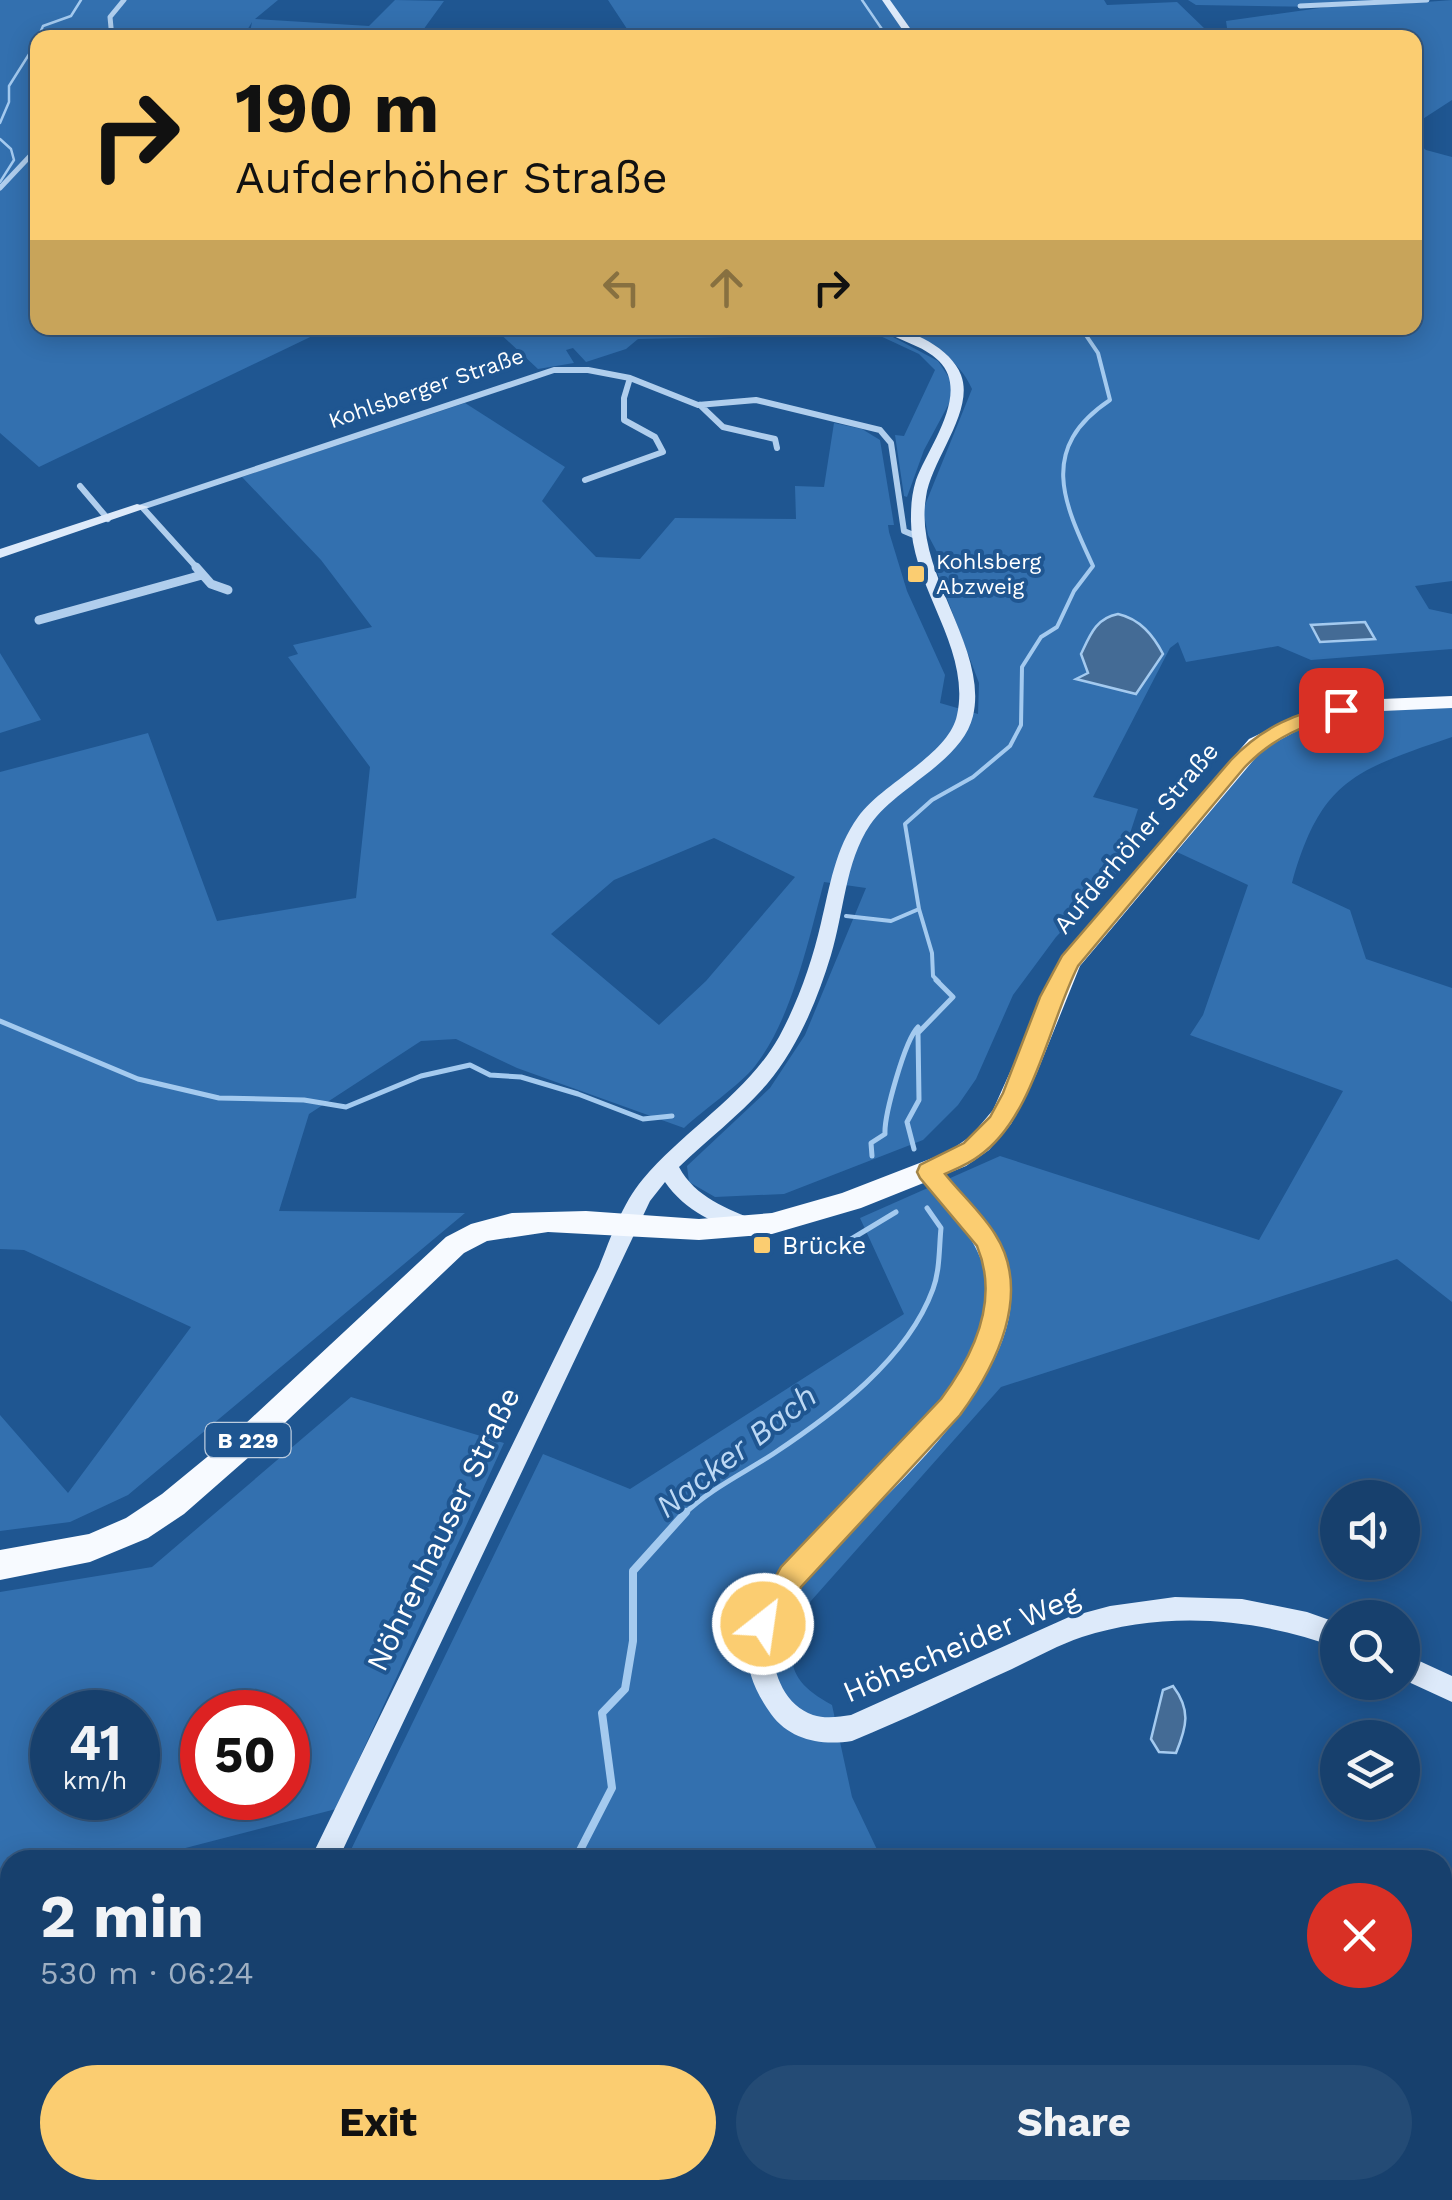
<!DOCTYPE html>
<html lang="en">
<head>
<meta charset="utf-8">
<style>
  :root { --surface:#17406d; --page:#244b75; --text:#f1f3f6; --muted:#9eafc2; --line:#365980; --accent:#fbcd71 }
  body { margin:0; font-family:"Work Sans",sans-serif; background:var(--page); color:var(--text); height:100vh; display:flex; flex-direction:column; font-size:38px; white-space:nowrap }
  * { box-sizing:border-box; margin:0 }
  p { font-size:32px; color:var(--muted) }
  .icon { flex:none; width:55px; height:55px; fill:none; stroke:currentColor; stroke-width:2; stroke-linecap:round; stroke-linejoin:round }
  .map { position:relative; flex:1; overflow:hidden }
  .sheet { position:absolute; left:0px; top:1850px; width:1452px; height:350px; display:flex; flex-direction:column; background:var(--surface); border-radius:30px 30px 0 0; box-shadow:0 5px 25px #0003,0 0 0 2px var(--line) }
  .sheet>* { flex:none }
  .banner { position:absolute; left:30px; top:30px; width:1392px; height:305px; border-radius:20px; box-shadow:0 5px 25px #0003,0 0 0 2px var(--line); background:#fbcd71; color:#111; overflow:hidden }
  .fabs { position:absolute; left:1320px; top:1480px; display:grid; gap:20px }
  .fabs a { display:grid; place-items:center; width:100px; height:100px; border-radius:50%; background:var(--surface); box-shadow:0 5px 25px #0003,0 0 0 2px var(--line); font-size:50px }
  .speed { position:absolute; left:30px; top:1690px; display:flex; gap:20px; font-size:50px; font-weight:700; text-align:center }
  .speed>* { display:grid; place-content:center; width:130px; height:130px; border-radius:50%; background:var(--surface); box-shadow:0 5px 25px #0003,0 0 0 2px var(--line); line-height:1 }
  .speed small { font-size:25px; font-weight:400 }
  .speed .limit { border:15px solid #d22; background:#fff; color:#111 }
  .pin { position:absolute; display:grid; place-items:center; width:85px; height:85px; color:#fff; margin:-42px; border-radius:20px; box-shadow:0 5px 15px #0006 }
  .me { position:absolute; width:110px; margin:-55px; rotate:30deg; stroke-linejoin:round; filter:drop-shadow(0 0 8px #0008) }
  .turn { display:flex; align-items:center; gap:35px; height:210px; padding:0 40px; font-size:45px }
  .turn .icon { width:130px; height:130px; stroke-width:2.5 }
  .turn b { display:block; font-size:70px; line-height:85px }
  .lanes { display:flex; align-items:center; height:95px; padding:0 40px; background:#0003; justify-content:center; gap:50px; direction:ltr }
  .lanes .off { opacity:.35 }
  .round { display:grid; place-items:center; flex:none; width:105px; height:105px; border-radius:52px; background:var(--page) }
  .overview { display:flex; align-items:center; justify-content:space-between; height:170px; padding:0 40px }
  h1 { font-size:60px; font-weight:700; line-height:75px }
  .primary-button { display:flex; gap:20px; margin-top:auto; padding:20px 40px }
  .primary-button a { flex:1; height:115px; border-radius:60px; background:var(--accent); color:#111; font-size:40px; font-weight:700; line-height:115px; text-align:center }
  .primary-button a+a { background:var(--page); color:var(--text) }
  .map>svg:first-child { display:block }
  .green { fill:#3370af; fill-rule:evenodd }
  .water { fill:#446b95; stroke:#a4caef; stroke-width:2.5 }
  .lines { fill:none; stroke-linecap:round; stroke-linejoin:round }
  .stream-far3 { stroke:#a4caef; stroke-width:2.5 }
  .stream-far2 { stroke:#a4caef; stroke-width:4 }
  .stream-far1 { stroke:#a4caef; stroke-width:5 }
  .stream { stroke:#a4caef; stroke-width:8 }
  .street-far2 { stroke:#b0ceed; stroke-width:5 }
  .street-far1 { stroke:#b0ceed; stroke-width:6 }
  .street { stroke:#b0ceed; stroke-width:9 }
  .secondary { fill:#ddeafa; fill-rule:evenodd }
  .primary { fill:#f7faff; fill-rule:evenodd }
  .route { fill:#fbcd71; stroke:#a38549; stroke-width:2.5 }
  .poi-dot { fill:#fbcd71; stroke:#1f5691; stroke-width:4 }
  .labels { text-anchor:middle; dominant-baseline:central; stroke-width:8; stroke-linejoin:round; paint-order:stroke }
  .far-street-label { font-size:22px; fill:#fff; stroke:#1f5691 }
  .far-poi-label { font-size:22px; fill:#fff; stroke:#1f5691; text-anchor:start }
  .shield { fill:#1f5691; stroke:#bcccde; stroke-width:2.5 }
  .shield-label { font-size:22px; font-weight:bold; fill:#fff }
  .street-label { font-size:25px; fill:#fff; stroke:#1f5691 }
  .poi-label { font-size:25px; fill:#fff; stroke:#1f5691; text-anchor:start }
  .near-street-label { font-size:30px; fill:#fff; stroke:#1f5691 }
  .near-water-label { font-size:32px; font-style:italic; fill:#bcd8f4; stroke:#1f5691 }
</style>
</head>
<body>
<div class="map">
<svg width="1452" height="2200" viewBox="0 0 1452 2200">
  <rect width="100%" height="100%" fill="#1f5691"/>
  <path class="green" d="M 0,0 L 278,0 L 255,19 L 369,26 L 395,0 L 444,1 L 418,37 L 249,37 L 252,22 L 243,37 L 38,38 L 38,328 L 329,328 L 39,467 L 0,433 Z
    M 608,0 L 1104,0 L 1107,5 L 1177,2 L 1204,28 L 1227,28 L 1226,21 L 1327,7 L 1196,5 L 1188,0 L 1421,0 L 1398,4 L 1452,0 L 1452,100 L 1415,124 L 1415,38 L 633,38 Z
    M 1415,141 L 1426,150 L 1452,157 L 1452,581 L 1415,586 L 1429,609 L 1452,614 L 1452,649 L 1311,660 L 1278,646 L 1186,662 L 1178,642 L 1170,648 L 1093,797 L 1138,809 L 1117,873 L 1056,937 L 1013,995 L 976,1079 L 958,1105 L 923,1140 L 784,1194 L 715,1197 L 689,1182 L 687,1166 L 770,1088 L 805,1035 L 866,888 L 824,882 C 809,938 792,1019 755,1066 C 740,1085 703,1110 684,1128 L 517,1068 L 456,1039 L 421,1041 L 309,1114 L 279,1211 L 465,1213 L 128,1495 L 70,1522 L 0,1531 L 0,1415 L 68,1493 L 191,1327 L 24,1250 L 0,1249 L 0,772 L 148,733 L 217,921 L 356,898 L 370,767 L 288,657 L 298,654 L 293,645 L 372,627 L 321,560 L 242,477 L 465,403 L 565,467 L 542,501 L 596,557 L 640,559 L 675,518 L 796,519 L 795,486 L 824,487 L 834,423 L 862,429 L 880,440 L 894,525 L 888,525 L 889,532 L 907,591 L 945,675 L 940,703 L 978,714 L 979,683 L 934,564 L 937,552 L 928,535 L 923,510 L 972,389 C 959,358 929,344 901,328 L 1415,328 ZM 714,838 L 795,877 L 706,981 L 659,1025 L 551,934 L 614,880 Z
    M 494,328 L 876,328 L 938,361 L 950,379 L 953,396 L 924,450 L 907,497 L 904,496 L 895,435 L 904,436 L 935,370 L 919,354 L 876,334 L 638,339 L 626,349 L 586,362 L 573,348 L 566,350 L 574,363 L 538,369 Z
    M 0,653 L 41,720 L 0,733 Z
    M 1452,706 L 1452,737 C 1356,770 1321,779 1292,883 L 1350,910 L 1366,959 L 1452,988 L 1452,1302 L 1397,1259 L 1001,1387 L 810,1602 C 788,1651 778,1676 832,1705 L 852,1797 L 882,1860 L 346,1860 L 543,1454 L 630,1489 L 904,1314 L 860,1218 L 1000,1156 L 1259,1240 L 1343,1091 L 1190,1035 L 1203,1015 L 1248,885 L 1177,852 C 1213,809 1251,743 1307,723 C 1351,707 1405,710 1452,706 Z
    M 351,1397 L 504,1443 L 336,1809 L 139,1860 L 10,1860 L 10,1894 L 0,1896 L 0,1592 L 152,1567 ZM 52,1712 L 138,1712 L 138,1798 L 52,1798 ZM 202,1712 L 288,1712 L 288,1798 L 202,1798 Z
    M 10,2146 L 10,2190 L 89,2190 L 90,2200 L 0,2200 L 0,2149 Z
    M 395,2190 L 1230,2190 L 1233,2200 L 396,2200 Z"/>
  <path class="water" d="M 1118,614 C 1140,619 1153,635 1163,654 L 1136,694 L 1076,679 L 1088,673 L 1081,654 C 1090,635 1096,618 1118,614 Z
    M 1365,622 L 1375,639 L 1320,642 L 1311,625 Z
    M 1173,1686 C 1191,1710 1187,1726 1176,1753 L 1159,1752 L 1151,1739 L 1163,1690 Z"/>
  <g class="lines">
    <path class="stream-far3" d="M 862,0 L 888,38
      M 38,38 L 43,26 L 71,16 L 81,0
      M 0,123 L 9,102 L 9,86 L 38,40
      M 0,139 L 11,149 L 14,160 L 0,182"/>
    <path class="stream-far2" d="M 846,916 L 891,921 L 919,909
      M 939,982 L 933,976 L 932,953 L 919,909 L 905,824 L 932,800 L 973,777 L 1010,746 L 1021,725 L 1022,667 L 1041,637 L 1057,627 L 1074,591 L 1093,566 C 1063,502 1038,448 1110,400 L 1098,353 L 1081,328"/>
    <path class="stream-far1" d="M 0,1021 L 138,1079 L 219,1098 L 304,1100 L 346,1107 L 421,1076 L 470,1065 L 490,1075 L 521,1077 L 578,1094 L 643,1119 L 672,1116
      M 914,1149 L 907,1122 L 919,1100 L 918,1033 L 953,997 L 936,980
      M 872,1156 L 871,1143 L 885,1134 C 884,1115 905,1040 918,1027
      M 828,1253 L 896,1212
      M 683,1515 C 710,1489 742,1474 773,1454 C 833,1414 907,1360 933,1289 C 940,1270 939,1248 941,1228 L 927,1208"/>
    <path class="stream" d="M 575,1860 L 612,1788 L 602,1713 L 625,1689 L 633,1641 L 633,1571 L 686,1512
      M 0,2156 L 10,2159
      M 329,2200 L 338,2190"/>
    <path class="street-far2" d="M 1300,6 L 1427,0
      M 112,38 L 110,17 L 124,0
      M 0,188 L 31,155 L 38,106"/>
    <path class="street-far1" d="M 700,405 L 723,427 L 775,439 L 777,448
      M 585,480 L 663,452 L 655,437 L 624,420 L 624,398 L 630,378
      M 80,486 L 108,519
      M 198,569 L 142,507 L 554,370 L 588,370 L 630,378 L 698,405 L 756,400 L 880,430 L 891,443 L 904,531 L 916,536"/>
    <path class="street" d="M 196,567 L 211,584 L 228,590
      M 39,620 L 202,575"/>
    <path class="secondary" d="M 882,0 L 890,0 L 917,38 L 908,38 Z
      M 880,328 C 907,326 951,348 961,375 C 975,411 931,460 926,497 C 913,573 989,647 973,716 C 962,762 896,787 870,825 C 845,862 844,913 831,955 C 817,1001 798,1047 767,1084 C 741,1114 708,1139 679,1167 C 695,1197 727,1209 758,1221 L 761,1227 L 758,1233 L 750,1236 C 717,1225 685,1211 665,1182 L 650,1201 L 338,1860 L 310,1860 L 599,1267 C 611,1237 622,1204 643,1179 C 685,1129 746,1095 779,1037 C 798,1002 812,962 821,923 C 830,886 835,849 858,817 C 882,783 949,755 957,715 C 972,647 909,585 911,517 C 911,504 912,493 916,480 C 928,447 971,393 939,361 C 923,345 898,341 880,328 Z
      M 137,504 L 149,507 L 0,558 L 0,549 Z
      M 929,1164 L 936,1166 C 972,1205 1018,1253 1010,1311 C 999,1388 911,1473 857,1525 C 830,1551 799,1577 781,1610 C 763,1643 774,1702 813,1715 C 825,1719 839,1717 851,1715 L 1069,1617 L 1110,1606 L 1175,1597 L 1242,1599 L 1307,1612 L 1338,1623 L 1338,1648 C 1257,1618 1166,1610 1082,1637 C 1058,1645 1035,1658 1012,1669 C 959,1693 906,1719 852,1741 C 821,1746 790,1740 771,1714 C 706,1625 787,1561 846,1503 C 894,1456 979,1379 988,1309 C 994,1255 955,1215 922,1178 L 919,1172 L 922,1166 Z
      M 1402,1653 L 1452,1676 L 1452,1702 L 1402,1679 Z
      M 129,2190 L 161,2190 L 157,2200 L 125,2200 Z"/>
    <path class="primary" d="M 1452,696 L 1452,708 L 1382,711 L 1317,720 L 1263,749 L 1080,966 L 1036,1075 L 1011,1124 L 989,1150 L 966,1166 L 861,1208 L 772,1234 L 699,1240 L 548,1232 L 487,1241 L 464,1253 L 249,1457 L 184,1514 L 148,1538 L 90,1562 L 0,1580 L 0,1550 L 89,1534 L 126,1518 L 162,1494 L 229,1439 L 446,1237 L 471,1224 L 512,1213 L 586,1211 L 699,1219 L 772,1213 L 842,1193 L 948,1152 L 971,1136 L 993,1110 L 1062,956 L 1249,739 L 1312,709 L 1382,699 Z"/>
  </g>
  <path class="route" d="M 1341,704 L 1350,710 L 1347,714 C 1306,724 1274,736 1244,768 L 1078,966 C 1049,1023 1033,1119 979,1156 C 969,1164 956,1169 945,1174 C 961,1194 982,1213 995,1234 C 1033,1293 996,1366 960,1415 L 801,1587 L 773,1634 L 763,1638 L 753,1634 L 749,1624 L 781,1567 L 941,1399 C 974,1355 1000,1301 977,1246 L 920,1178 L 917,1172 L 920,1165 L 964,1143 L 990,1117 L 1003,1093 L 1040,997 L 1062,956 L 1231,760 C 1262,727 1297,712 1341,704 Z"/>
  <g class="poi-dot">
    <rect x="906" y="564" width="20" height="20" rx="5"/>
    <rect x="752" y="1235" width="20" height="20" rx="5"/>
  </g>
  <g class="labels">
    <g class="far-street-label">
      <text transform="translate(426 388) rotate(-19)">Kohlsberger Straße</text>
    </g>
    <g class="far-poi-label">
      <text x="936" y="561">Kohlsberg<tspan x="936" dy="25">Abzweig</tspan></text>
    </g>
    <rect class="shield" x="205.5" y="1423" width="85" height="34" rx="8"/>
    <g class="shield-label">
      <text x="248" y="1440">B 229</text>
    </g>
    <g class="street-label">
      <text transform="translate(1136 838) rotate(-50)">Aufderhöher Straße</text>
    </g>
    <g class="poi-label">
      <text x="782" y="1245">Brücke</text>
    </g>
    <g class="near-street-label">
      <text transform="translate(443 1529) rotate(-64)">Nöhrenhauser Straße</text>
      <text transform="translate(961 1644) rotate(-23)">Höhscheider Weg</text>
    </g>
    <g class="near-water-label">
      <text transform="translate(736 1451) rotate(-38)">Nacker Bach</text>
    </g>
  </g>
</svg>
<div class="fabs">
<a><svg class="icon" aria-label="sound" viewBox="0 0 24 24"><path d="M4 9h4l5-4v14l-5-4H4zM17 9q2 3 0 6"/></svg></a>
<a><svg class="icon" aria-label="search" viewBox="0 0 24 24"><circle cx="10" cy="10" r="6"/><path d="M15 15l6 6"/></svg></a>
<a><svg class="icon" aria-label="layers" viewBox="0 0 24 24"><path d="M12 4l9 5-9 5-9-5zM3 14l9 5 9-5"/></svg></a>
</div>
<div class="speed"><div>41<small>km/h</small></div><div class="limit">50</div></div>
<div class="pin" style="left:1341px;top:710px;background:#d93025"><svg class="icon" aria-label="arrive" viewBox="0 0 24 24"><path d="M6 21V4h12l-3 4 3 4H6"/></svg></div>
<svg class="me" style="left:763px;top:1624px" viewBox="-20 -20 40 40"><circle r="17" fill="#fbcd71" stroke="#fff" stroke-width="3"/><path d="M0-11L8 9 0 5-8 9z" fill="#fff"/></svg>
<div class="banner">
<div class="turn"><svg class="icon" aria-label="right" viewBox="0 0 24 24"><path d="M7 20v-9h11M14 6l5 5-5 5"/></svg><div><b>190 m</b>Aufderhöher Straße</div></div>
<div class="lanes"><svg class="icon off" aria-label="left" viewBox="0 0 24 24"><path d="M17 20v-9H6M10 6l-5 5 5 5"/></svg><svg class="icon off" aria-label="ahead" viewBox="0 0 24 24"><path d="M12 20V5M6 11l6-6 6 6"/></svg><svg class="icon" aria-label="right" viewBox="0 0 24 24"><path d="M7 20v-9h11M14 6l5 5-5 5"/></svg></div>
</div>
<section class="sheet">
<div class="overview"><div><h1>2 min</h1><p>530 m · 06:24</p></div><a class="round" style="background:#d93025;color:#fff"><svg class="icon" aria-label="close" viewBox="0 0 24 24"><path d="M6 6l12 12M18 6L6 18"/></svg></a></div>
<div class="primary-button"><a>Exit</a><a>Share</a></div>
</section>
</div>
</body>
</html>
